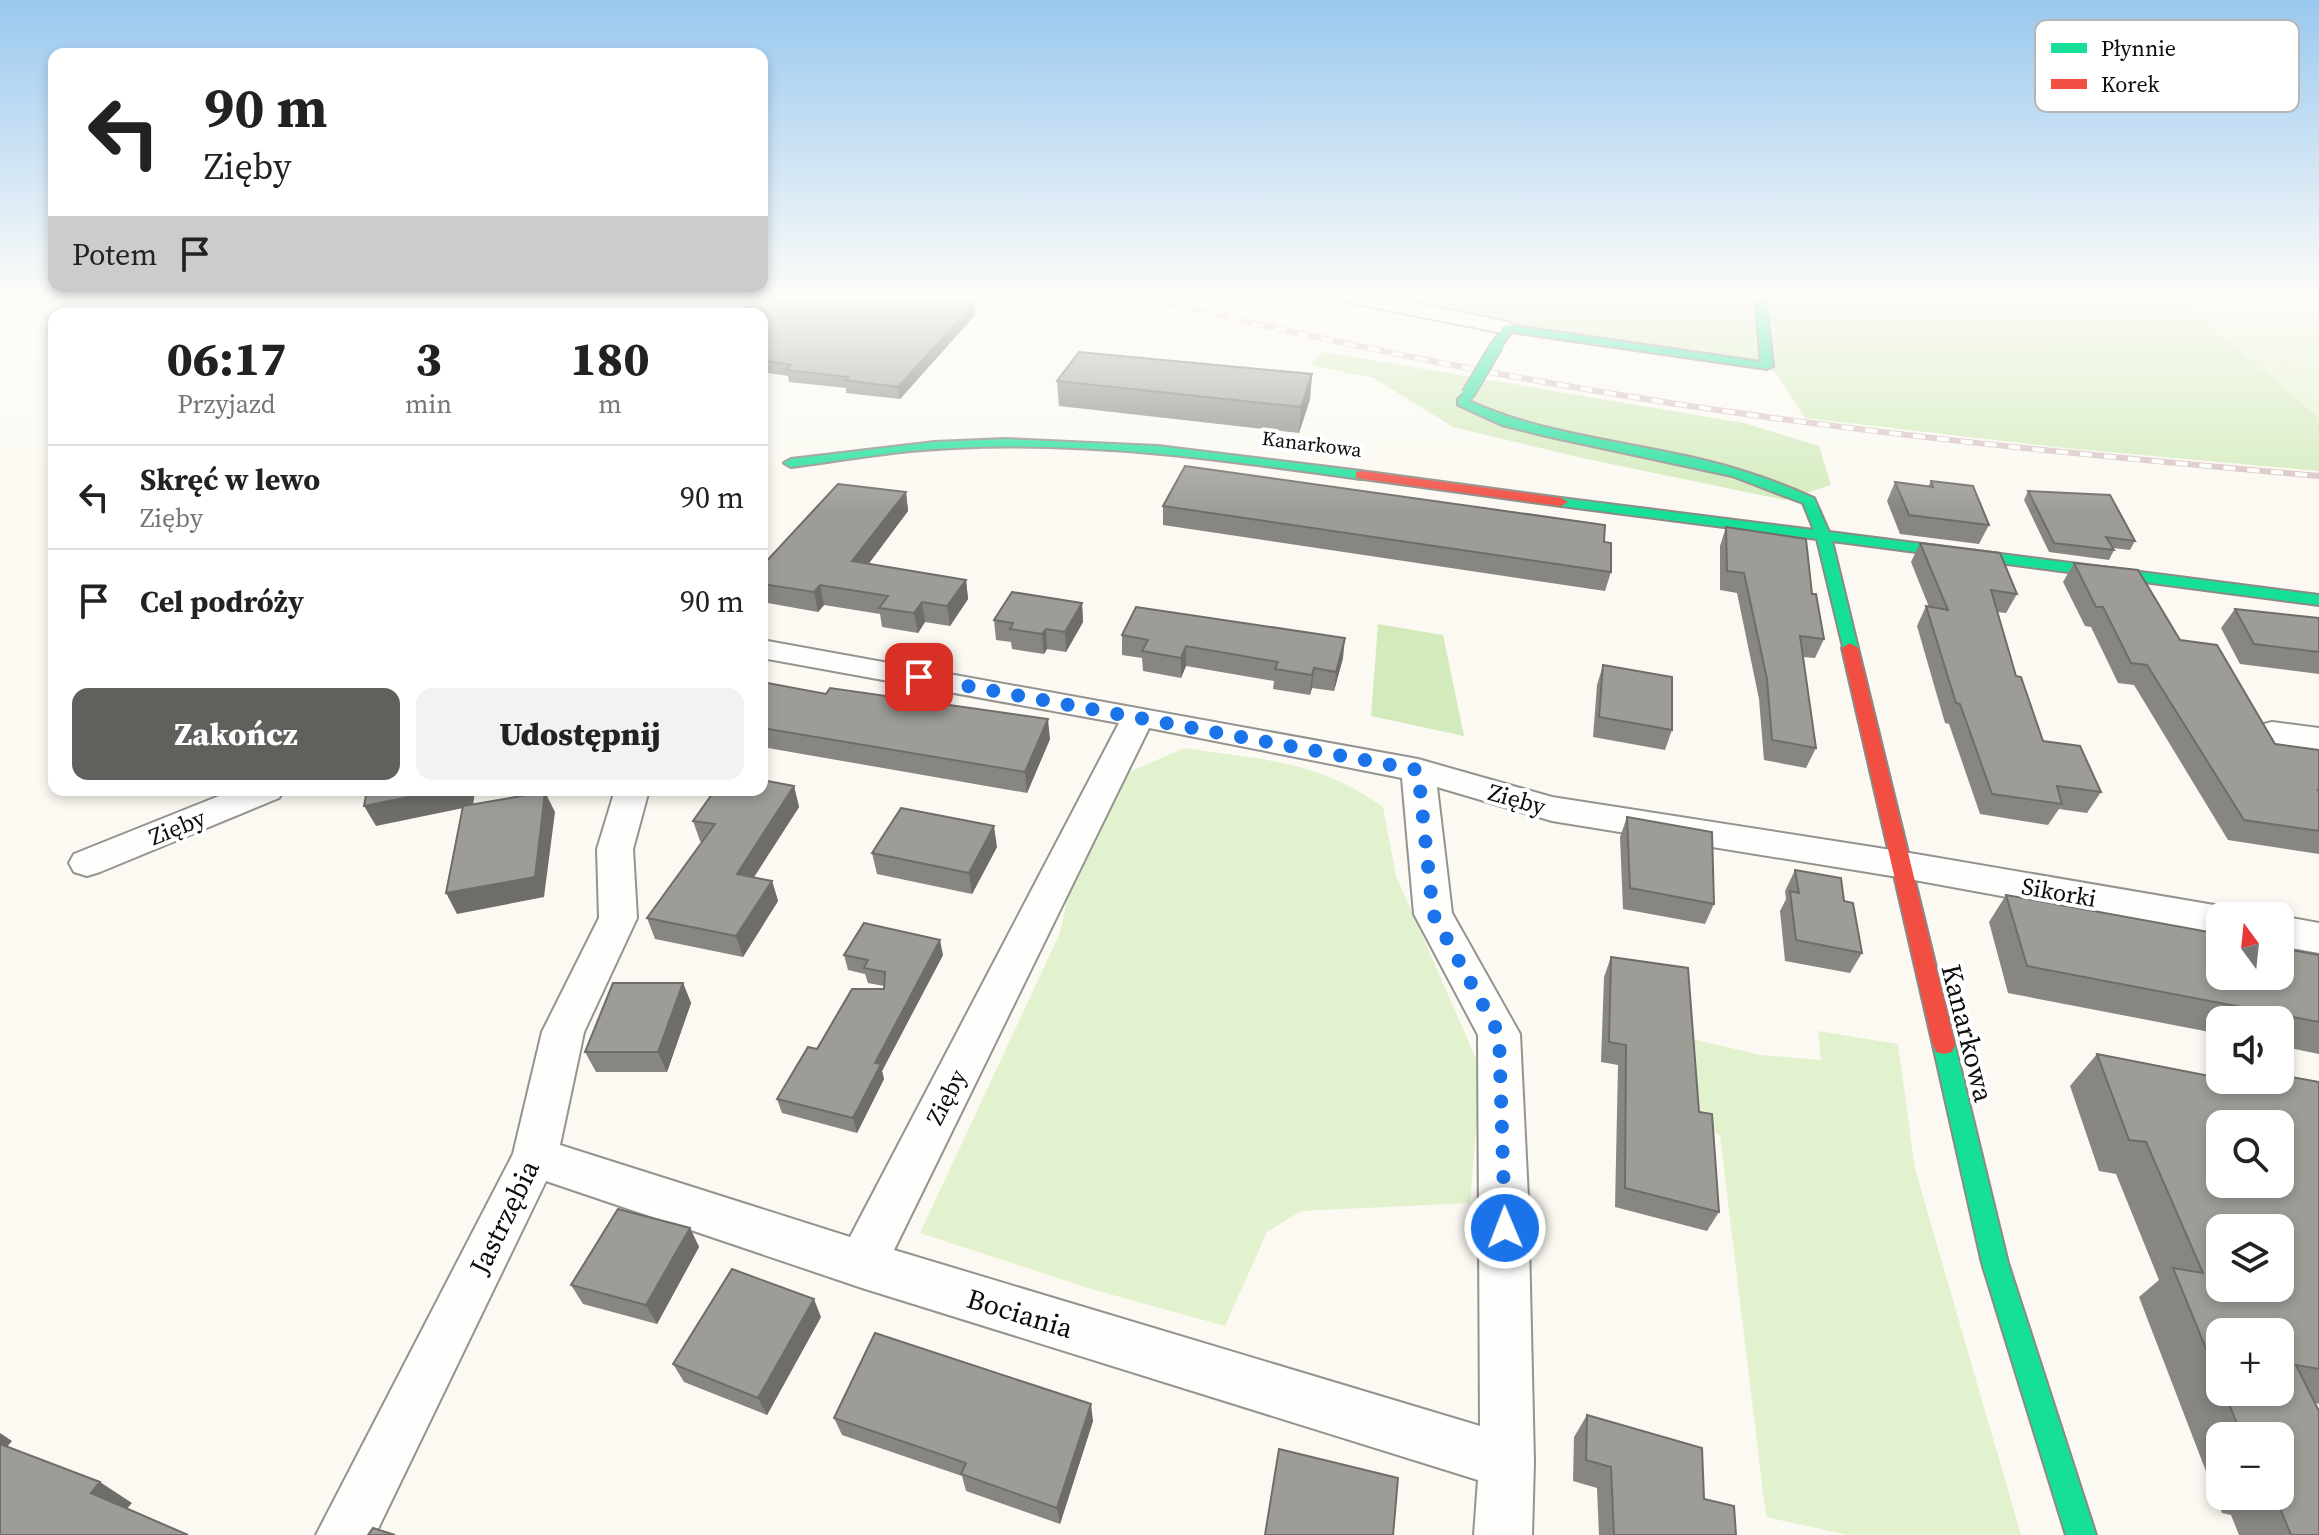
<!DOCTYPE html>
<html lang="pl">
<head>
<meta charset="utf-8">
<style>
  :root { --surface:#fff; --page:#f2f2f2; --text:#222; --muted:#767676; --line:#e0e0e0; --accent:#60605d }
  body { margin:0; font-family:"Source Serif 4",serif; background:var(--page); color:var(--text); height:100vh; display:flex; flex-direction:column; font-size:30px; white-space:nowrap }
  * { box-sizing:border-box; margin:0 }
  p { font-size:26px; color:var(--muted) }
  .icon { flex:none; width:44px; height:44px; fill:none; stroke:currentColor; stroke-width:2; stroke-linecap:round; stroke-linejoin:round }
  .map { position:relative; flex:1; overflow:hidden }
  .sheet { position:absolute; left:48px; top:308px; width:720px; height:488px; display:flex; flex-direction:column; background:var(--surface); border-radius:16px; box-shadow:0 4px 12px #0003 }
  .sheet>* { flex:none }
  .guide { position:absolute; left:48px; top:48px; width:720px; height:244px; border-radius:16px; box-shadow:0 4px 12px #0003; background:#fff; color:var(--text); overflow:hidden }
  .needle { width:52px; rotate:345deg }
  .buttons { position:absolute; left:2206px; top:902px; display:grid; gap:16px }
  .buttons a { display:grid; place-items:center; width:88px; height:88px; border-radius:16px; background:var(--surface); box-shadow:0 4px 12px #0003; font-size:40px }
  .pin { position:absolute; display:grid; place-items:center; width:68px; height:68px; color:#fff; margin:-34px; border-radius:16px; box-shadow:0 4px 12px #0006 }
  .me { position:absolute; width:88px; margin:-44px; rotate:359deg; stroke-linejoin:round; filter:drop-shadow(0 0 6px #0008) }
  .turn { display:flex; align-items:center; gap:28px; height:168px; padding:0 24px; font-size:36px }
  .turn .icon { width:104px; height:104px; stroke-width:2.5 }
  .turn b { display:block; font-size:56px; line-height:68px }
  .then { display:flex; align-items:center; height:76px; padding:0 24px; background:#0003; gap:16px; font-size:30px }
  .eta { display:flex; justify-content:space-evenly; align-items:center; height:136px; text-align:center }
  .eta b { font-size:48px; font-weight:800; line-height:56px }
  .action { display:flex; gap:16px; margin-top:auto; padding:16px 24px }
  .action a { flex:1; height:92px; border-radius:16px; background:var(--accent); color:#fff; font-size:32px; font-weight:800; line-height:92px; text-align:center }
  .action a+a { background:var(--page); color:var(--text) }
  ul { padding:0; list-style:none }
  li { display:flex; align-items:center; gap:24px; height:104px; padding:0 24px; border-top:2px solid var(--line) }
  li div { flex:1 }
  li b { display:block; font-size:30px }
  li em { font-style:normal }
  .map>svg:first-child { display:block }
  .green { fill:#e3f2ce }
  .forest { fill:#d3ebbc }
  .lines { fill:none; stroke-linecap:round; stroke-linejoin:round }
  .street-casing { stroke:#949390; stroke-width:4 }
  .fast-casing { stroke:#8b8a86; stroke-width:4 }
  .jam-casing { stroke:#8b8a86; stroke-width:4 }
  .street { fill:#fefefd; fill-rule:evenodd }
  .fast { fill:#16e098; fill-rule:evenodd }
  .jam { fill:#f24e42; fill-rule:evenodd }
  .rail-casing { stroke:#d9c3c3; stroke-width:6 }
  .rail { stroke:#fff; stroke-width:4; stroke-dasharray:12; stroke-linecap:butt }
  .fast-bridge-casing { stroke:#8b8a86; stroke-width:15; stroke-linecap:butt }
  .fast-bridge { stroke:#16e098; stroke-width:12 }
  .wall { fill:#888682; fill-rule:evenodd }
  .shaded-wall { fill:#6f6d6a }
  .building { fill:#9e9c97; stroke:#6f6d6a; stroke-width:2; fill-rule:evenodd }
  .route { stroke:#1a73e8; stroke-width:14; stroke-dasharray:0 25.2 }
  .labels { text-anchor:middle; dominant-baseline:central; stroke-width:8; stroke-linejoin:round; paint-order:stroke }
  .far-street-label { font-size:20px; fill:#0d0d0d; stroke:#fff }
  .street-label { font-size:24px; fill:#0d0d0d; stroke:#fff }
  .near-street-label { font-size:28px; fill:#0d0d0d; stroke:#fff }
  .key { fill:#fff; stroke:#b6b6b6; stroke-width:2 }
  .key-label { font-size:22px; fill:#0d0d0d }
</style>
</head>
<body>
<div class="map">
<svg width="2319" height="1535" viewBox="0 0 2319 1535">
  <rect width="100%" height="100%" fill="#fbf9f1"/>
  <path class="green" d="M 2177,296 L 2263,296 L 2319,312 L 2319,418 Z
    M 1185,748 C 1263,760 1317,760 1383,807 L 1396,876 L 1481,1070 L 1470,1203 L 1301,1211 L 1267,1232 L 1225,1326 L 1091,1289 L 920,1233 L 1060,933 L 1072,875 L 1124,774 Z
    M 1818,1031 L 1898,1044 L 1915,1169 L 2021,1535 L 1848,1535 L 1766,1517 L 1720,1136 L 1698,1118 L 1692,1039 L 1761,1055 L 1821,1060 Z"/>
  <path class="forest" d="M 1387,296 L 2177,296 L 2319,418 L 2319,471 L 2064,448 L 1805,418 L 1778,376 L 1767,366 L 1508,328 Z
    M 1322,352 L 1744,423 L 1819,446 L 1831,485 L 1785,500 L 1582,458 L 1453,427 L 1374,378 L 1311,365 Z
    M 1378,624 L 1443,635 L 1464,736 L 1371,716 Z"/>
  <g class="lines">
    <defs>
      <path id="street" d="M 1337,296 L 1379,296 L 1508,322 L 1518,328 L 1508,334 L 1347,302 Z
        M 762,640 L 1418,759 L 1552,797 L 1898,851 L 2220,906 L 2234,911 L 2237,916 L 2220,916 L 2220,936 L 1898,877 L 1552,821 L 1437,787 L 1452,913 L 1520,1034 L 1528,1198 L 1534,1462 L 1532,1535 L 1474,1535 L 1478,1480 L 862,1288 L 546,1181 L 375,1535 L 316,1535 L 513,1154 L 542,1032 L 599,918 L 597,849 L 615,790 L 649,790 L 633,849 L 637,918 L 584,1032 L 560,1145 L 850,1237 L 1119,723 L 762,658 ZM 1149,728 L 1402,778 L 1414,914 L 1478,1035 L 1480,1426 L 894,1250 Z
        M 2272,722 L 2319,728 L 2319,750 L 2260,741 L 2256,733 L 2260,725 Z
        M 234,790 L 284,790 L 279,798 L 100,872 L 87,876 L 74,872 L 69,863 L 74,854 Z
        M 2280,916 L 2319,923 L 2319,953 L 2280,946 Z"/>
      <path id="fast" d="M 1755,296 L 1765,296 L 1773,366 L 1767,369 L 1511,332 L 1501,347 L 1491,345 L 1504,326 L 1508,325 L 1761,362 Z
        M 1468,390 L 1474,394 L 1469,401 C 1544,435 1624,441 1703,460 C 1741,469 1778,482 1814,498 L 1829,532 L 2319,595 L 2319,605 L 1832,541 L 1858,648 L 1856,651 L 1844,651 L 1817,539 L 1561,506 L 1554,502 L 1561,498 L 1814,530 L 1803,503 L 1732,476 L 1546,436 L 1502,425 L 1458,405 L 1458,399 Z
        M 1005,439 L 1158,446 L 1361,471 L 1368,475 L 1361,479 C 1226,460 1091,441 954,448 C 900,450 845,460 791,467 L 784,463 L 791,459 L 934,442 Z
        M 1944,1036 L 1952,1038 L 1955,1045 L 2008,1263 L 2096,1535 L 2066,1535 L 1982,1263 L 1933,1045 L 1936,1038 Z"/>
      <path id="jam" d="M 1361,471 L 1561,498 L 1568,502 L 1561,506 L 1356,478 L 1356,472 Z
        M 1850,643 L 1858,648 L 1955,1045 L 1952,1052 L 1944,1054 L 1936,1052 L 1933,1045 L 1842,648 Z"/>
    </defs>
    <use href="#street" class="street-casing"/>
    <use href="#fast" class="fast-casing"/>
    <use href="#jam" class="jam-casing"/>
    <use href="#street" class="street"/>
    <use href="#fast" class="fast"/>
    <use href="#jam" class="jam"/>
    <defs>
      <path id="rail" d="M 1134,296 C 1280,330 1425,362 1573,387 C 1820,430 2069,454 2319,476"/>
    </defs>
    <use href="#rail" class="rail-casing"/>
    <use href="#rail" class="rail"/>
    <defs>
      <path id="fast-bridge" d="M 1468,394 L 1497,345"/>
    </defs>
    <use href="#fast-bridge" class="fast-bridge-casing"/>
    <use href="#fast-bridge" class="fast-bridge"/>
  </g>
  <path class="wall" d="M 974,304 L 975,315 L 900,399 L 846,393 L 846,388 L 789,382 L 788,376 L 762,372 L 762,314 Z
    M 1312,374 L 1310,399 L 1299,433 L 1059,406 L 1057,381 Z
    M 1931,481 L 1989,525 L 1979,544 L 1900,534 L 1887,501 L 1895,482 L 1928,487 Z
    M 2028,491 L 2135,541 L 2130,550 L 2113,548 L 2114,550 L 2109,560 L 2049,552 L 2024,500 Z
    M 906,492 L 908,511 L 868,564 L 966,580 L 968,599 L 950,626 L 925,622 L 918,633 L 882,627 L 880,614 L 824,605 L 818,612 L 762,602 L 762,566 Z
    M 1163,506 L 1604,542 L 1611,572 L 1605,591 L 1163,525 Z
    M 1726,527 L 1812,594 L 1824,639 L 1815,658 L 1803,657 L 1816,748 L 1806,768 L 1764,760 L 1759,699 L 1737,593 L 1720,590 L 1720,546 Z
    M 1920,543 L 2017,594 L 2006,613 L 1997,612 L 2016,676 L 2043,741 L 2101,792 L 2087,813 L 2059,809 L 2048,825 L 1980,814 L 1949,724 L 1945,723 L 1917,626 L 1926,606 L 1929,607 L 1911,562 Z
    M 2074,563 L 2180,640 L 2275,744 L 2319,750 L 2319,854 L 2228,840 L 2134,685 L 2118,683 L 2091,627 L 2085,626 L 2063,582 Z
    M 1082,603 L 1083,622 L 1066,652 L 1047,649 L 1044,654 L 1012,649 L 1011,642 L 996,640 L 994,620 Z
    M 2235,609 L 2319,618 L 2319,674 L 2240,664 L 2221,628 Z
    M 1122,635 L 1343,658 L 1334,691 L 1312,688 L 1310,695 L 1273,689 L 1274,681 L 1186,666 L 1181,678 L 1143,671 L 1142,658 L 1122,655 Z
    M 1603,665 L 1672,730 L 1665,750 L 1593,737 L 1597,685 Z
    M 762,682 L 1050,739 L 1027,793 L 762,747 Z
    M 794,786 L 799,807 L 754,877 L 772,881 L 778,901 L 743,957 L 655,939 L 647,918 L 702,842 L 700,841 L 693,821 Z
    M 1627,817 L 1714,904 L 1705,924 L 1623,909 L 1620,837 Z
    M 997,847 L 972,894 L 877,874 L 872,853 Z
    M 1795,870 L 1844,901 L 1862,953 L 1850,973 L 1785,961 L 1780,911 L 1786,899 L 1785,891 Z
    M 2006,895 L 2220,976 L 2319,955 L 2319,1054 L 2280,1046 L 2280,1020 L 2220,1020 L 2220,1034 L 2008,993 L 1989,922 Z
    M 844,955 L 943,955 L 882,1071 L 884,1079 L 857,1133 L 782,1113 L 777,1099 L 817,1049 L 884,989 L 884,986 L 868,983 L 865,974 L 848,970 Z
    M 1611,957 L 1699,1112 L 1719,1212 L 1707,1231 L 1615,1207 L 1618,1065 L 1601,1062 L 1604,977 Z
    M 683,983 L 691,1003 L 667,1072 L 596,1072 L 585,1052 Z
    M 2097,1054 L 2206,1076 L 2218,1064 L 2220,1064 L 2220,1080 L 2319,1082 L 2319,1404 L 2315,1403 L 2319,1535 L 2239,1535 L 2231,1515 L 2222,1513 L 2139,1297 L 2159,1280 L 2116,1174 L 2099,1171 L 2070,1086 ZM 2220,1332 L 2280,1392 L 2220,1392 ZM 2220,1436 L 2280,1436 L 2280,1496 L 2220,1496 Z
    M 690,1228 L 699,1247 L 657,1324 L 583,1304 L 571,1285 Z
    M 821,1317 L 767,1415 L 684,1382 L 673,1364 Z
    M 1587,1415 L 1704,1499 L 1736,1535 L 1599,1535 L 1597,1488 L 1573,1481 L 1574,1437 Z
    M 834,1418 L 1093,1421 L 1060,1524 L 966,1491 L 962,1476 L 842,1435 Z"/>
  <path class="shaded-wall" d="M 974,304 L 975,315 L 900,399 L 898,387 Z
    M 1312,374 L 1310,399 L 1299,433 L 1301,407 Z
    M 906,492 L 908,511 L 856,581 L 852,561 Z
    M 966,580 L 968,599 L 950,626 L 947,606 Z
    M 820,585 L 824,605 L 818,612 L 814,592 Z
    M 922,602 L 925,622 L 918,633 L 914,613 Z
    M 1082,603 L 1083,622 L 1066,652 L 1065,632 Z
    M 1046,629 L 1047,649 L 1044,654 L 1042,634 Z
    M 1345,638 L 1343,658 L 1334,691 L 1336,672 Z
    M 1186,646 L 1186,666 L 1181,678 L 1181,658 Z
    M 1314,668 L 1312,688 L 1310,695 L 1312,675 Z
    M 1048,719 L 1050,739 L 1027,793 L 1025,772 Z
    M 794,786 L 799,807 L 743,894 L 737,874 Z
    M 443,790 L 475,790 L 473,806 L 376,826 L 364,806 Z
    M 545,792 L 555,812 L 544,897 L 457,914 L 446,893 Z
    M 994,826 L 997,847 L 972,894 L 969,873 Z
    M 772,881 L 778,901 L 743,957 L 736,936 Z
    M 940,940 L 943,955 L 882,1071 L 884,1079 L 857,1133 L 853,1118 L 875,1063 Z
    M 683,983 L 691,1003 L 667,1072 L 658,1052 Z
    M 690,1228 L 699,1247 L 657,1324 L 646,1305 Z
    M 814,1299 L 821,1317 L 767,1415 L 758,1398 Z
    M 1091,1404 L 1093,1421 L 1060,1524 L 1057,1508 Z
    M 0,1433 L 12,1441 L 2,1453 L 0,1451 Z
    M 100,1482 L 132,1503 L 123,1513 L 91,1493 Z"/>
  <path class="building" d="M 760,296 L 930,296 L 974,304 L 898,387 L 844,380 L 848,377 L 786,370 L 791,365 L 762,360 L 762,314 L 739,314 Z
    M 1079,352 L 1312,374 L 1301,407 L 1057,381 Z
    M 1185,466 L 1605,525 L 1604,542 L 1611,543 L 1611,572 L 1163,506 Z
    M 1931,481 L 1973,486 L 1989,525 L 1909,515 L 1895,482 L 1933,487 Z
    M 838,484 L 906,492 L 852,561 L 966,580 L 947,606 L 922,602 L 914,613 L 879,608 L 888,596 L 820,585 L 814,592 L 762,584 L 762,566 Z
    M 2028,491 L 2110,495 L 2135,541 L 2106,537 L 2114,550 L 2054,543 Z
    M 1726,527 L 1806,539 L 1812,594 L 1816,594 L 1824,639 L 1800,636 L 1816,748 L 1772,740 L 1767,679 L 1744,573 L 1727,571 Z
    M 1920,543 L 2000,553 L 2017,594 L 1991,590 L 2016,676 L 2021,677 L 2043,741 L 2080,746 L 2101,792 L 2057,786 L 2062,804 L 1992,794 L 1960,704 L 1956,703 L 1926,606 L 1948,610 Z
    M 2074,563 L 2138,570 L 2180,640 L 2217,645 L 2275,744 L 2319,750 L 2319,790 L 2318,790 L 2319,792 L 2319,831 L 2244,820 L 2147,665 L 2131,663 L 2103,607 L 2096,607 Z
    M 1012,592 L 1082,603 L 1065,632 L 1046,629 L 1042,634 L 1010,629 L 1013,623 L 994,620 Z
    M 1136,607 L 1345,638 L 1336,672 L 1314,668 L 1312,675 L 1275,669 L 1278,662 L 1186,646 L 1181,658 L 1142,651 L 1148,640 L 1122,635 Z
    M 2235,609 L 2319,618 L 2319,652 L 2254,644 Z
    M 1603,665 L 1672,677 L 1672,730 L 1599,717 Z
    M 762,682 L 826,694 L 830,688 L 1048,719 L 1025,772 L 762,728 Z
    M 762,780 L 794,786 L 737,874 L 772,881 L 736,936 L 647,918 L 715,824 L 693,821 L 715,790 L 762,790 Z
    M 367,790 L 443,790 L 364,806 Z
    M 545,792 L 535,877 L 446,893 L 463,806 Z
    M 901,808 L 994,826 L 969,873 L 872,853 Z
    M 1627,817 L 1712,832 L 1714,904 L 1630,888 Z
    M 1795,870 L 1841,878 L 1844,901 L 1853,903 L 1862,953 L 1796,940 L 1790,891 L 1799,893 Z
    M 2006,895 L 2220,934 L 2220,976 L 2280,976 L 2280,948 L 2319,955 L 2319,1022 L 2027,966 Z
    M 864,923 L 940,940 L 875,1063 L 881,1064 L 853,1118 L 777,1099 L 808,1047 L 817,1049 L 852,989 L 884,989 L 885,972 L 864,968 L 868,960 L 844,955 Z
    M 1611,957 L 1688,968 L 1699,1112 L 1712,1114 L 1719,1212 L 1625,1188 L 1626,1045 L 1609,1042 Z
    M 613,983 L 683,983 L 658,1052 L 585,1052 Z
    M 2097,1054 L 2220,1078 L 2220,1080 L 2280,1080 L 2280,1075 L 2319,1082 L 2319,1369 L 2296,1365 L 2319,1411 L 2319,1535 L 2291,1535 L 2275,1496 L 2280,1496 L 2280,1436 L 2242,1436 L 2224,1392 L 2280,1392 L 2280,1332 L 2220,1332 L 2220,1383 L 2173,1268 L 2203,1273 L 2146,1142 L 2129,1140 ZM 2220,1124 L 2280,1124 L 2280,1184 L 2220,1184 ZM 2220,1228 L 2280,1228 L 2280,1288 L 2220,1288 Z
    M 618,1209 L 690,1228 L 646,1305 L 571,1285 Z
    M 732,1269 L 814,1299 L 758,1398 L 673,1364 Z
    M 875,1333 L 1091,1404 L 1057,1508 L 961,1474 L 966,1463 L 834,1418 Z
    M 1587,1415 L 1702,1448 L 1704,1499 L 1734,1506 L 1736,1535 L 1614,1535 L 1611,1467 L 1586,1460 Z
    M 0,1444 L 100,1482 L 91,1493 L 188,1535 L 0,1535 Z
    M 1279,1449 L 1398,1478 L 1393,1535 L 1265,1535 Z
    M 373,1528 L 395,1535 L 368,1535 Z"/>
  <linearGradient id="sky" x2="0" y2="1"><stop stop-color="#99c8ef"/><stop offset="0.58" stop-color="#fdfcf9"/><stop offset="1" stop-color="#fdfcf9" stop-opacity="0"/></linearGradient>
  <rect width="2319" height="511" fill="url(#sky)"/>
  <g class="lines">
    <path class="route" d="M 919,677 L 1418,770 L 1433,914 L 1499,1034 L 1505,1228"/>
  </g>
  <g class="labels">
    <g class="far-street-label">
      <text transform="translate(1312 444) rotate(7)">Kanarkowa</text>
    </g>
    <g class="street-label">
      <text transform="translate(1517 799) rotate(16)">Zięby</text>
      <text transform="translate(177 827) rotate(-22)">Zięby</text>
      <text transform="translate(2059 892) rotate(10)">Sikorki</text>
      <text transform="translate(946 1097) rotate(-63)">Zięby</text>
    </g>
    <g class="near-street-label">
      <text transform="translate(1968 1033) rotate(76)">Kanarkowa</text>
      <text transform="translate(504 1217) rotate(-64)">Jastrzębia</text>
      <text transform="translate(1020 1313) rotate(17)">Bociania</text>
    </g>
  </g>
  <rect x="2035" y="20" width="264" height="92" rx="12" class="key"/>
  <rect x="2051" y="43" width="36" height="10" fill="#16e098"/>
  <rect x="2051" y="79" width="36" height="10" fill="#f24e42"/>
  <g class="key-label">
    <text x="2101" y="56">Płynnie</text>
    <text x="2101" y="92">Korek</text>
  </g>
</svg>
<div class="buttons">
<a><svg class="needle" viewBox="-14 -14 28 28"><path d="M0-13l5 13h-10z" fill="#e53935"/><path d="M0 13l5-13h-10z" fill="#767676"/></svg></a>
<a><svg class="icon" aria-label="sound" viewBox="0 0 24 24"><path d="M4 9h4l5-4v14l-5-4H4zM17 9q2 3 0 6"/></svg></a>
<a><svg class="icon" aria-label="search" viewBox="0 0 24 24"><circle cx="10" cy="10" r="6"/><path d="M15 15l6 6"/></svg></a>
<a><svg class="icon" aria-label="layers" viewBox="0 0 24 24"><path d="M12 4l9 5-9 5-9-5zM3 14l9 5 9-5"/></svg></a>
<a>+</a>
<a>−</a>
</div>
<div class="pin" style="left:919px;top:677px;background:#d93025"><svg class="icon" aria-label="arrive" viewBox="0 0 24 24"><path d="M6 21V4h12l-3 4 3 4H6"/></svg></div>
<svg class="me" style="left:1505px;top:1228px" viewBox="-20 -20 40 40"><circle r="17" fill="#1a73e8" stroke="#fff" stroke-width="3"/><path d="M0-11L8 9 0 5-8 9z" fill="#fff"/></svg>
<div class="guide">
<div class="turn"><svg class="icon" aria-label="left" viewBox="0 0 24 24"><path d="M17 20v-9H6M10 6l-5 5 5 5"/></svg><div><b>90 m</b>Zięby</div></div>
<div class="then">Potem<svg class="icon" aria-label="arrive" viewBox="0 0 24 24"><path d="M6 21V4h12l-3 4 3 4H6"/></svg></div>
</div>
<section class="sheet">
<div class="eta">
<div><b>06:17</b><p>Przyjazd</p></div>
<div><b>3</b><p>min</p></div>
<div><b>180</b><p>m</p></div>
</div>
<ul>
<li><svg class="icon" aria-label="left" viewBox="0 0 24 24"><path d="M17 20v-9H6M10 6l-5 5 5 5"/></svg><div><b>Skręć w lewo</b><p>Zięby</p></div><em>90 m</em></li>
<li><svg class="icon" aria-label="arrive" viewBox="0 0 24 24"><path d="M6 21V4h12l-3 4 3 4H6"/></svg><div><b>Cel podróży</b></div><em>90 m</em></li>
</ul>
<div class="action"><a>Zakończ</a><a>Udostępnij</a></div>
</section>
</div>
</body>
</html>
